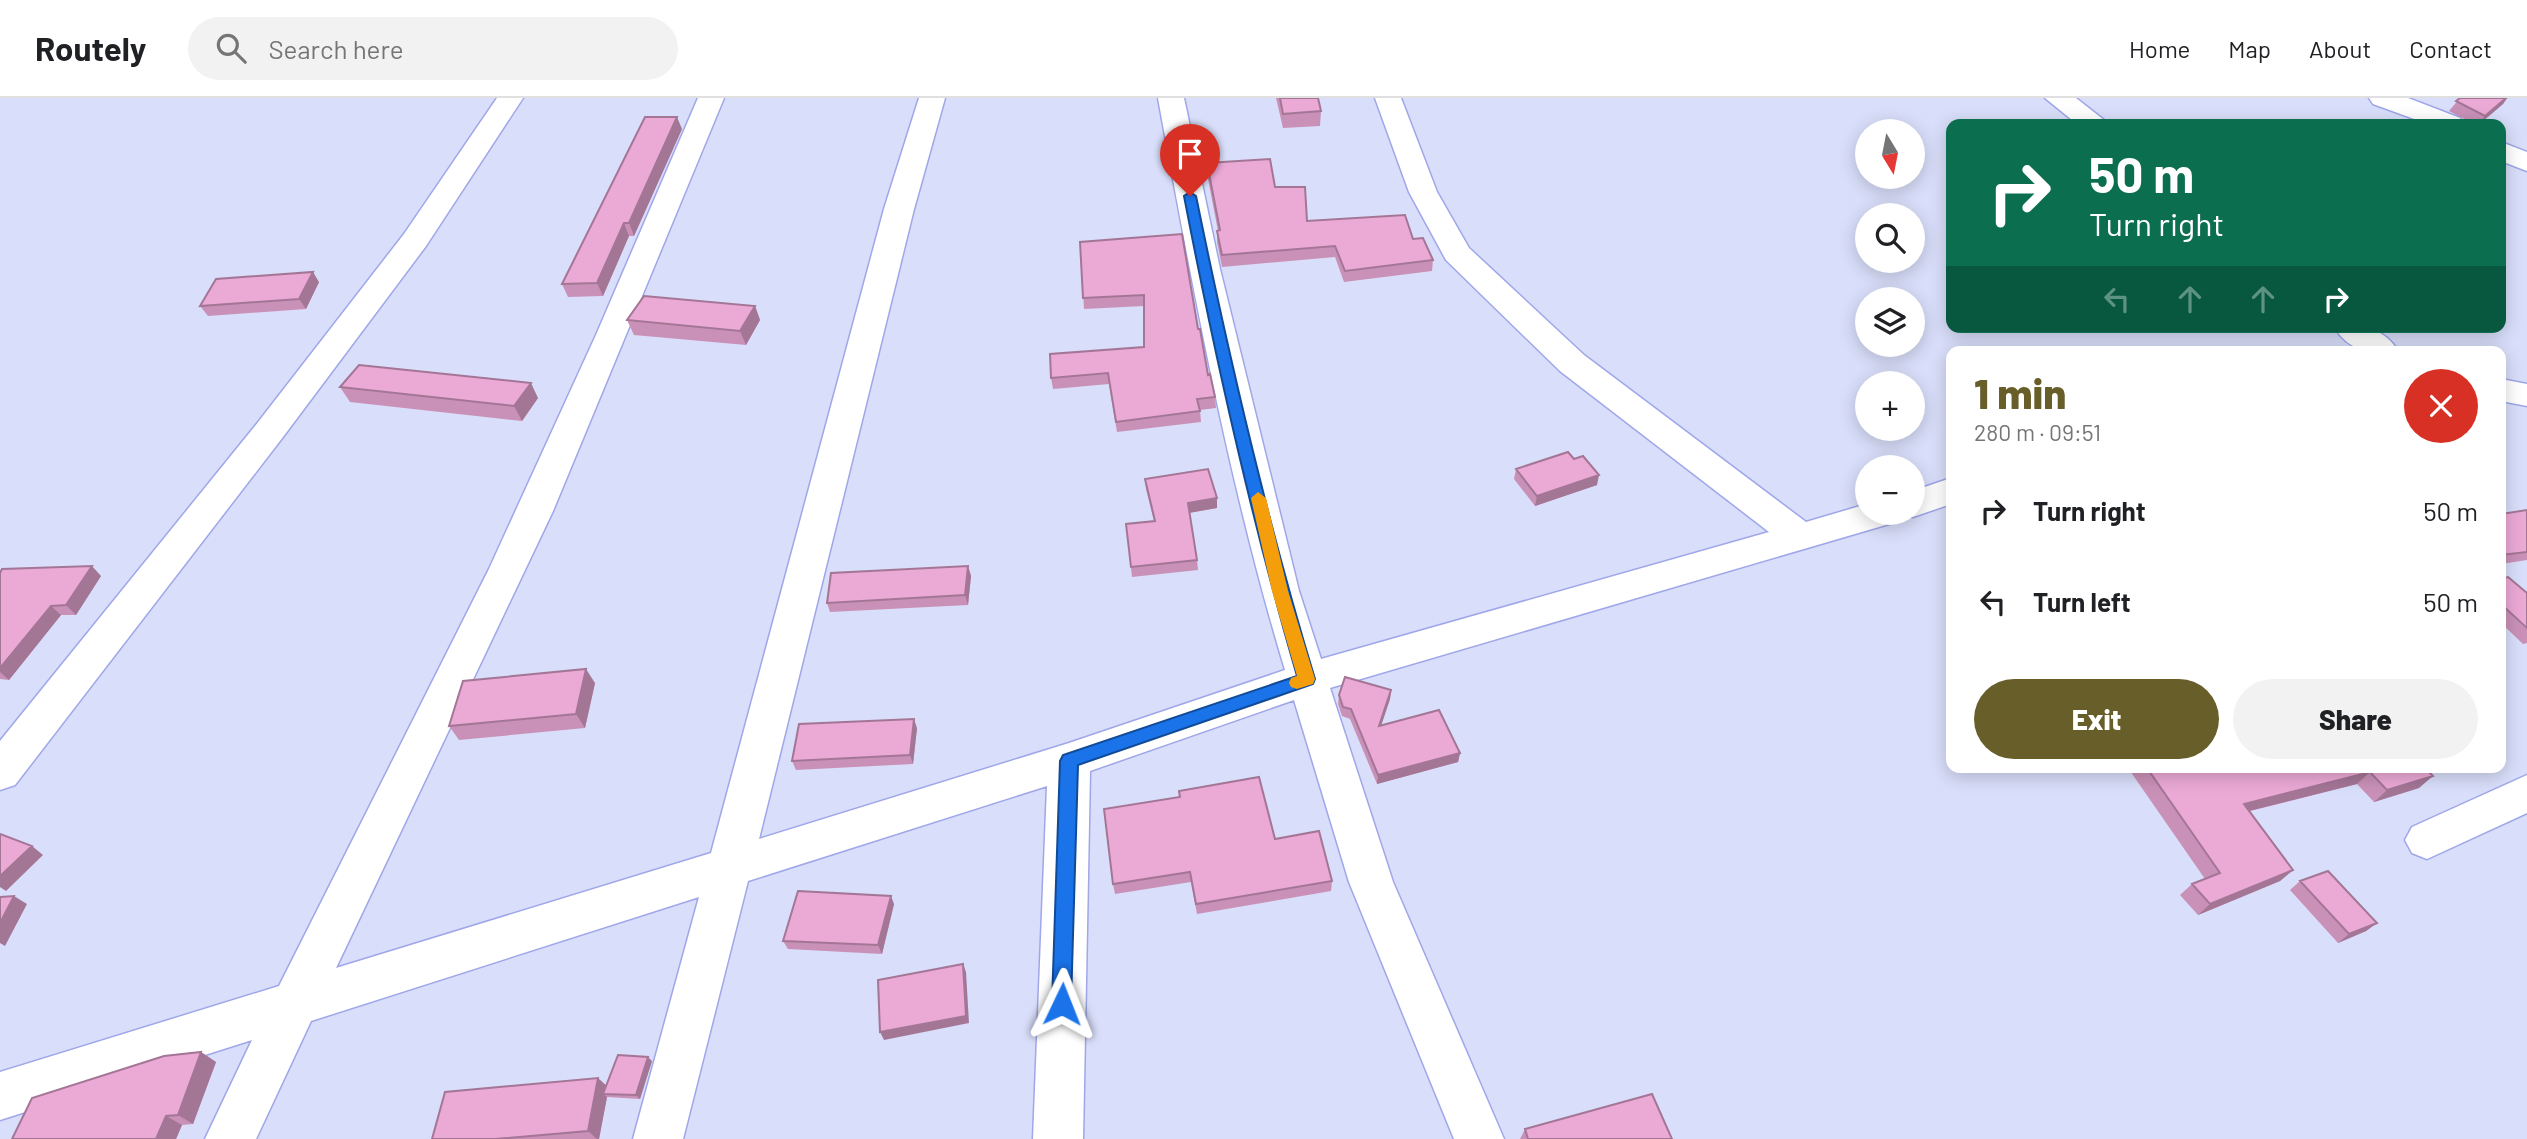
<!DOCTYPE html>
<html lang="en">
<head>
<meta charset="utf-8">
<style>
  :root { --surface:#fff; --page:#f2f2f2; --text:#202124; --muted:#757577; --line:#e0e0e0; --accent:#685e2a }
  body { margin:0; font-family:Barlow,sans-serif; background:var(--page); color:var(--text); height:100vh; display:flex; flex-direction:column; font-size:26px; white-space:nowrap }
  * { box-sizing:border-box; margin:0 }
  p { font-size:23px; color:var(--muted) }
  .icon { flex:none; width:38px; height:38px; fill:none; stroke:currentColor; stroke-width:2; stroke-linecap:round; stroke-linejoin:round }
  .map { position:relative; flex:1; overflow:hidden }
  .details { position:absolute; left:1946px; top:248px; width:560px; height:427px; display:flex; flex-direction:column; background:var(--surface); border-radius:14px; box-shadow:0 4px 18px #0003 }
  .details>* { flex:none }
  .top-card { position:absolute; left:1946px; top:21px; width:560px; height:214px; border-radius:14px; box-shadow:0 4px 18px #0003; background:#0b6e4f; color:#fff; overflow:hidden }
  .needle { width:46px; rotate:170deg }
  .buttons { position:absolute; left:1855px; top:21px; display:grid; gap:14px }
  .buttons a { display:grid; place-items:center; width:70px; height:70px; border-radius:50%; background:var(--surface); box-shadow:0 4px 18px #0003; font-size:35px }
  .pin { position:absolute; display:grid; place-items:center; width:60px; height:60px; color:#fff; margin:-72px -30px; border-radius:50% 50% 50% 0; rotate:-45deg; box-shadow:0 0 7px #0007 }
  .pin .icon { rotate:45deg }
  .me { position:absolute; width:77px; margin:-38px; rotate:2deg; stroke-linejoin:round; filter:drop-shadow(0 0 5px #0008) }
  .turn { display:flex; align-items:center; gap:24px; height:147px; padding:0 28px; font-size:32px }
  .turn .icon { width:91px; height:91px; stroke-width:2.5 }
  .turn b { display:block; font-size:49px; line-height:60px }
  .lanes { display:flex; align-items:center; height:66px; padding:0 28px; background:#0003; justify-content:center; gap:35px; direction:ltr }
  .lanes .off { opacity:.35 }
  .round { display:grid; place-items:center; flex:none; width:74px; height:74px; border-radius:37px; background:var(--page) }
  .summary { display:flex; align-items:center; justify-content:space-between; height:119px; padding:0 28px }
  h1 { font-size:42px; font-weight:800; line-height:52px; color:var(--accent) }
  .button { display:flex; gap:14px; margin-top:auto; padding:14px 28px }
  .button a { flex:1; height:80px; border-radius:42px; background:var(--accent); color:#fff; font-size:28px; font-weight:800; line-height:80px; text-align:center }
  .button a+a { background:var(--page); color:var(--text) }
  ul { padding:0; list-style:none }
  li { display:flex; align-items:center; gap:21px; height:91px; padding:0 28px }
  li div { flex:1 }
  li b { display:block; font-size:26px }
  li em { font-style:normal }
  header { display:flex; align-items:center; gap:42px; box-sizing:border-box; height:98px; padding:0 35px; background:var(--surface); border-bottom:2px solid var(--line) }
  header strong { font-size:33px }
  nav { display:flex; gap:38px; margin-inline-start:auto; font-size:24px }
  .search { width:490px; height:63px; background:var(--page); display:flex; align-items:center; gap:18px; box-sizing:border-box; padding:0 24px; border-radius:38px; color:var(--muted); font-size:26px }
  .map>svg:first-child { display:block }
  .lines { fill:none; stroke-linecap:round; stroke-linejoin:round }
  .minor-casing { stroke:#9fa7e9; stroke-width:3 }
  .minor { fill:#fff; fill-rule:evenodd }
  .wall { fill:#ca91b8 }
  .shaded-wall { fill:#a47696 }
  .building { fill:#eba9d6; stroke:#a47696; stroke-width:2 }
  .route { fill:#1a73e8; stroke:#114b97; stroke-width:2 }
  .slow { fill:#f59e0b }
</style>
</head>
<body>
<header>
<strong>Routely</strong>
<div class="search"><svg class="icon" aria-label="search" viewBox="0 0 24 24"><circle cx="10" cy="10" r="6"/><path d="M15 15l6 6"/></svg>Search here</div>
<nav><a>Home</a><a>Map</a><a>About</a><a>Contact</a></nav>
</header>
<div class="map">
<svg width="2527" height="1041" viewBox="0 0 2527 1041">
  <rect width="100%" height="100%" fill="#d9defa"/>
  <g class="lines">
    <defs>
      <path id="minor" d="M 497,0 L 523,0 L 426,148 L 283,339 L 15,687 L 0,692 L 0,643 L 259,323 L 404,136 Z
        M 698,0 L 724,0 L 553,413 L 336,870 L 711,755 L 884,111 L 919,0 L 945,0 L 914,111 L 759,741 L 1069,645 L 1285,572 C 1229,387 1193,191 1158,0 L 1184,0 L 1220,171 L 1299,493 L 1321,561 L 1769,434 L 1560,273 L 1446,162 L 1409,94 L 1375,0 L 1401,0 L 1437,94 L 1469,150 L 1584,257 L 1806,424 L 1867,406 L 1867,415 L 1913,415 L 1913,393 L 1951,380 L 1951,406 L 1913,419 L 1901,415 L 1896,424 L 1330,590 L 1393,784 L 1504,1041 L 1454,1041 L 1349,784 L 1294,602 L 1090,673 L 1083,1041 L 1033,1041 L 1047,688 L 748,783 L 683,1041 L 633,1041 L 699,799 L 311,923 L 256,1041 L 205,1041 L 252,942 L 0,1022 L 0,974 L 279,888 L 489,471 L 596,237 Z
        M 2045,0 L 2076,0 L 2109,26 L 2077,26 Z
        M 2369,0 L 2408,0 L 2460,20 L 2464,26 L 2428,26 L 2373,6 Z
        M 2501,44 L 2527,54 L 2527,73 L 2501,63 Z
        M 2334,229 C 2362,229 2382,227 2399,254 C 2371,254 2351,256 2334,229 Z
        M 2501,281 L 2527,286 L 2527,308 L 2501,303 Z
        M 2527,677 L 2527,715 L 2427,761 L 2412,755 L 2405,742 L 2412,729 Z"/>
    </defs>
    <use href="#minor" class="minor-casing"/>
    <use href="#minor" class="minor"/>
  </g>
  <path class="wall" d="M 1276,0 L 1318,0 L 1321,13 L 1320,28 L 1283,30 Z
    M 2460,0 L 2507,0 L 2503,6 L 2480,26 L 2474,26 L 2449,13 Z
    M 682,31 L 634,138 L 629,138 L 603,198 L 568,199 L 562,186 Z
    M 1207,65 L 1275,89 L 1307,123 L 1413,141 L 1433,162 L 1432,173 L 1344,184 L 1335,159 L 1222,169 L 1217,144 L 1217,133 L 1218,133 L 1207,76 Z
    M 1080,144 L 1198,231 L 1208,277 L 1215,299 L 1216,310 L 1200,312 L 1201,324 L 1117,334 L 1109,286 L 1053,291 L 1051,280 L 1144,249 L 1144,208 L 1084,211 Z
    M 319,184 L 306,211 L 208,218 L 200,208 Z
    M 755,208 L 760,222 L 746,247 L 634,237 L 627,222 Z
    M 340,289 L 538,300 L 522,323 L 350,304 Z
    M 1516,371 L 1597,387 L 1535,408 L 1514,381 Z
    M 1145,381 L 1217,400 L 1217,410 L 1189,415 L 1197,462 L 1198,472 L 1132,479 L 1131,469 L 1154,423 L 1146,391 Z
    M 2527,412 L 2527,462 L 2501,466 L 2501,416 Z
    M 968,468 L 971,478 L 968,507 L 830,514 L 827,505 Z
    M 0,475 L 101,478 L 76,517 L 61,517 L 9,582 L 0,581 Z
    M 2501,481 L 2527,495 L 2527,545 L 2523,546 L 2501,525 Z
    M 595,585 L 585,630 L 459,642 L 449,628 Z
    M 1391,592 L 1390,601 L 1381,627 L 1460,655 L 1458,664 L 1377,686 L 1350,621 L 1342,618 L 1338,606 L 1339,597 Z
    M 917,630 L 913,666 L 796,672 L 792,663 Z
    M 2128,670 L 2425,670 L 2419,690 L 2374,704 L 2357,686 L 2250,713 L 2293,772 L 2280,783 L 2198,817 L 2180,797 L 2192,786 L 2205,781 Z
    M 1179,693 L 1275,741 L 1332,783 L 1331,793 L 1197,816 L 1191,784 L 1115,796 L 1113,786 L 1180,700 Z
    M 2300,783 L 2377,825 L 2366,833 L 2338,845 L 2290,792 Z
    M 894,806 L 882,856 L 788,851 L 783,843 Z
    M 201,954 L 216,964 L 193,1026 L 182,1027 L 176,1041 L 12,1041 Z
    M 652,963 L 640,1001 L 607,999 L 599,1041 L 432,1041 L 606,988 Z
    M 1525,1031 L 1672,1041 L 1520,1041 Z"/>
  <path class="shaded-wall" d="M 2506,0 L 2507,0 L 2503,6 L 2479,26 L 2485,18 Z
    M 677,19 L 682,31 L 634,138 L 629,125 Z
    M 624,125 L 629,138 L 603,198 L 597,185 Z
    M 313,174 L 319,184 L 306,211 L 299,201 Z
    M 755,208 L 760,222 L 746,247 L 740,233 Z
    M 531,285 L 538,300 L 522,323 L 514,308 Z
    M 1599,377 L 1597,387 L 1535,408 L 1537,398 Z
    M 1217,400 L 1217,410 L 1188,415 L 1188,405 Z
    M 92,468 L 101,478 L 76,517 L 66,507 Z
    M 968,468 L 971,478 L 968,507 L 965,497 Z
    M 51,508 L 61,517 L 9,582 L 0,574 L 0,570 Z
    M 586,571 L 595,585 L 585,630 L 576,616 Z
    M 1391,592 L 1390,601 L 1378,637 L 1379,628 Z
    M 914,621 L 917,630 L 913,666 L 910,657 Z
    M 1460,655 L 1458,664 L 1377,686 L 1378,677 Z
    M 2370,674 L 2357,686 L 2233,717 L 2244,706 Z
    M 2433,678 L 2419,690 L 2374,704 L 2387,692 Z
    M 32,748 L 43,757 L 6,793 L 0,789 L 0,778 Z
    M 2293,772 L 2280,783 L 2198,817 L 2210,806 Z
    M 14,798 L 27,806 L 5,848 L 0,845 L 0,825 Z
    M 891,798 L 894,806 L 882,856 L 878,847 Z
    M 2377,825 L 2366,833 L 2338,845 L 2349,836 Z
    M 963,866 L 966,874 L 969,925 L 884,942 L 880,934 Z
    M 201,954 L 216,964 L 193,1026 L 178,1017 Z
    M 648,959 L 652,963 L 640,1001 L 636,997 Z
    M 598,980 L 609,990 L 603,996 L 607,999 L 599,1041 L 597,1041 L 588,1033 Z
    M 166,1018 L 182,1027 L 176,1041 L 156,1041 Z"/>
  <path class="building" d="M 1280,0 L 1318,0 L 1321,13 L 1283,16 Z
    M 2460,0 L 2506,0 L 2485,18 L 2456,3 Z
    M 645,19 L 677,19 L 629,125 L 624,125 L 597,185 L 562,186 Z
    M 1270,61 L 1275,89 L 1305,89 L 1307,123 L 1405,117 L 1413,141 L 1423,140 L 1433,162 L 1345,173 L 1335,148 L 1222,157 L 1217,133 L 1220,132 L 1207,65 Z
    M 1182,136 L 1198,231 L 1200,231 L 1208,277 L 1210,276 L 1215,299 L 1197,301 L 1200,313 L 1116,324 L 1108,275 L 1051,280 L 1050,256 L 1144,249 L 1144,197 L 1083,200 L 1080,144 Z
    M 313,174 L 299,201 L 200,208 L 216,181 Z
    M 644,198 L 755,208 L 740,233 L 627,222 Z
    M 359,267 L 531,285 L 514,308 L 340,289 Z
    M 1568,354 L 1574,361 L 1583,358 L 1599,377 L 1537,398 L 1516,371 Z
    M 1208,371 L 1217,400 L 1188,405 L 1197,462 L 1131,469 L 1126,426 L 1155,423 L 1145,381 Z
    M 2527,412 L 2527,454 L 2501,457 L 2501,416 Z
    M 92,468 L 66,507 L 51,508 L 0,570 L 0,475 L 2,471 Z
    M 968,468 L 965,497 L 827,505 L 831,475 Z
    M 2508,479 L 2527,495 L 2527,530 L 2501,506 L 2501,481 Z
    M 586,571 L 576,616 L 449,628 L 463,583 Z
    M 1345,579 L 1391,592 L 1379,628 L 1439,612 L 1460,655 L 1378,677 L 1351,611 L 1343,609 L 1339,597 Z
    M 914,621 L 910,657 L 792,663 L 799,626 Z
    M 2147,670 L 2425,670 L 2433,678 L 2387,692 L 2370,674 L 2244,706 L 2293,772 L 2210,806 L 2192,786 L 2220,775 Z
    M 1259,679 L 1275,741 L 1319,733 L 1332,783 L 1196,806 L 1190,774 L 1113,786 L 1104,711 L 1180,699 L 1179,693 Z
    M 0,736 L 32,748 L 0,778 Z
    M 2328,773 L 2377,825 L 2349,836 L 2300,783 Z
    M 798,793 L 891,798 L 878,847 L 783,843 Z
    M 14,798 L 0,825 L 0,799 Z
    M 963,866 L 966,918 L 880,934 L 878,882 Z
    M 201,954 L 178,1017 L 166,1018 L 156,1041 L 12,1041 L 32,1000 L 164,958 Z
    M 618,957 L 648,959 L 636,997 L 603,996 Z
    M 598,980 L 588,1033 L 495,1041 L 432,1041 L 445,994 Z
    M 1652,996 L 1672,1041 L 1528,1041 L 1525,1031 Z"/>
  <path class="route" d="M 1190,94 L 1196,98 C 1229,260 1267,423 1315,581 L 1313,586 L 1078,667 L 1071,906 L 1069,912 L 1062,915 L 1055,912 L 1052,906 L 1060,663 L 1063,657 L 1297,578 C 1251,421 1215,259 1184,98 Z"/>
  <path class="slow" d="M 1258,394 L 1266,400 L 1288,493 L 1315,581 L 1313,586 L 1297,591 L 1291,589 L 1289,585 L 1291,580 L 1297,578 L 1272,493 L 1251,400 Z"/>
</svg>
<div class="buttons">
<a><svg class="needle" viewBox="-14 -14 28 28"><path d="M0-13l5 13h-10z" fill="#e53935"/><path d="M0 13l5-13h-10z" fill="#757577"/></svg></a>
<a><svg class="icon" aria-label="search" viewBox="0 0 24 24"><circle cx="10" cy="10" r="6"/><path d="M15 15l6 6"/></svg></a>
<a><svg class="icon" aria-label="layers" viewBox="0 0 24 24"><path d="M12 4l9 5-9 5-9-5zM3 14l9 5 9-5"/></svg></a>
<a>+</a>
<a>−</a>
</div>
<div class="pin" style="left:1190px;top:98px;background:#d93025"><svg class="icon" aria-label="arrive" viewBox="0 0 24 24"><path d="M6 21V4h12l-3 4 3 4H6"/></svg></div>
<svg class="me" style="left:1062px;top:906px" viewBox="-20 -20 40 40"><path d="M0-17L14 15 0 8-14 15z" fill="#1a73e8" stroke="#fff" stroke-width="4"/></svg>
<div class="top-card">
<div class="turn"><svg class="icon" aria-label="right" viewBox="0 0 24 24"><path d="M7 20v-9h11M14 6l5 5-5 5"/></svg><div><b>50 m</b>Turn right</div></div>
<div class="lanes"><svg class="icon off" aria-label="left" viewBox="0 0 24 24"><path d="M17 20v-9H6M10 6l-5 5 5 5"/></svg><svg class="icon off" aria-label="ahead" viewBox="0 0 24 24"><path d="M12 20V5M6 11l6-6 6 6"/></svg><svg class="icon off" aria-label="ahead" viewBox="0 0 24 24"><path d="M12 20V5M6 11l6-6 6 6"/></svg><svg class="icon" aria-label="right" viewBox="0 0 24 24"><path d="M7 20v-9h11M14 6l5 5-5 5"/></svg></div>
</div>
<section class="details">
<div class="summary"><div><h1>1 min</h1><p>280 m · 09:51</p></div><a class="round" style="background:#d93025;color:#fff"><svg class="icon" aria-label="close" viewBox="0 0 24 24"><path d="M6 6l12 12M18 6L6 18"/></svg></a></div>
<ul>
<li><svg class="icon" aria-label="right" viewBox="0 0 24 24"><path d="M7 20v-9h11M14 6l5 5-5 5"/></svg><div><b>Turn right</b></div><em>50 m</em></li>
<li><svg class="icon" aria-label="left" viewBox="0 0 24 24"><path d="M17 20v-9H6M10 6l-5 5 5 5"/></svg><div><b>Turn left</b></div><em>50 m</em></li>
</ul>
<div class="button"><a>Exit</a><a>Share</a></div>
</section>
</div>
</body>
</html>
